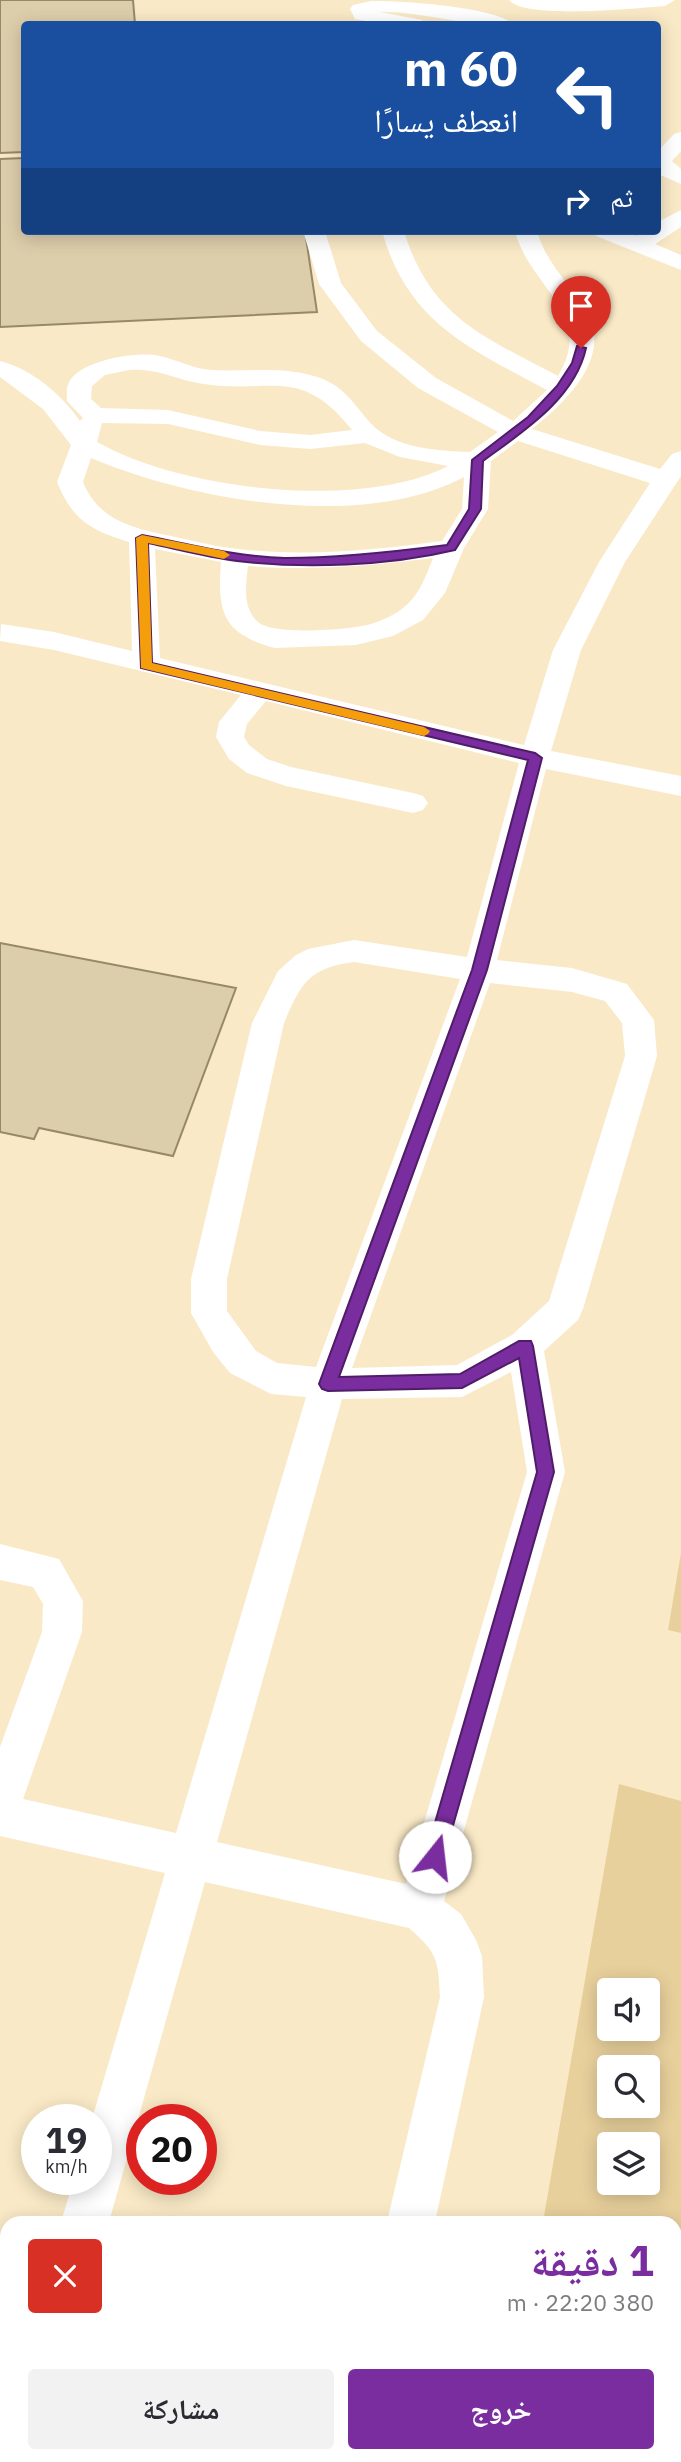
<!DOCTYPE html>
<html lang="ar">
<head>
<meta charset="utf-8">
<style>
  :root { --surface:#fff; --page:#f2f2f3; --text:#2b2b33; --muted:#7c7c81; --accent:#7a2d9f }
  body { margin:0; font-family:"IBM Plex Sans","Noto Naskh Arabic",sans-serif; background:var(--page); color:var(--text); direction:rtl; height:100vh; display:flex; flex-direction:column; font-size:26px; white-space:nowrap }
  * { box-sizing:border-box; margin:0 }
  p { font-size:23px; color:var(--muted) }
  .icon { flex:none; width:38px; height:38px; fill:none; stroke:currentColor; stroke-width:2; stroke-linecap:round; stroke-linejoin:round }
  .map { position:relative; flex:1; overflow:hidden; direction:ltr }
  .drawer { position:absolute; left:0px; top:2216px; width:682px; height:247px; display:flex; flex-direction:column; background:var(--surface); border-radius:21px 21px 0 0; box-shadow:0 4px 18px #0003; direction:rtl }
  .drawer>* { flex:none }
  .banner { position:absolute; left:21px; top:21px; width:640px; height:214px; border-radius:7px; box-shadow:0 4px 18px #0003; direction:rtl; background:#1a4fa0; color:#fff; overflow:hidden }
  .fabs { position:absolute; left:597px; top:1978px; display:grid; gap:14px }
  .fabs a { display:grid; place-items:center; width:63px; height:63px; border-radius:7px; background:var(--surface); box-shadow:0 4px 18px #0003; font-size:35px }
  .speed { position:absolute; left:21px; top:2104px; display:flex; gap:14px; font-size:35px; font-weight:700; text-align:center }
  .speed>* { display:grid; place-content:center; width:91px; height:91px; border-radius:50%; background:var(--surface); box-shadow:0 4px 18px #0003; line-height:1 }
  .speed small { font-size:18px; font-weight:400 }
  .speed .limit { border:10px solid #d22; background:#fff; color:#111 }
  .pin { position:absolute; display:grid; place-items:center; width:60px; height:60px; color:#fff; margin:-72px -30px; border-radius:50% 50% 50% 0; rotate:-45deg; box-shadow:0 0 7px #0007 }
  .pin .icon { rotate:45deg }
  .me { position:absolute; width:77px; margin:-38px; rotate:16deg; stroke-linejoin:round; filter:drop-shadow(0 0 5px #0008) }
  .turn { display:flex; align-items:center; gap:24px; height:147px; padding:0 28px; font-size:32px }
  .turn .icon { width:91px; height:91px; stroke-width:2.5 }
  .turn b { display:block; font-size:49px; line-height:60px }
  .then { display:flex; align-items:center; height:66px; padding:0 28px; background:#0003; gap:14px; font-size:26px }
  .round { display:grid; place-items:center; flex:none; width:74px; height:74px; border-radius:7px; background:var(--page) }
  .headline { display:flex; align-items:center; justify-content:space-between; height:119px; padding:0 28px }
  h1 { font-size:42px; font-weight:700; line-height:52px; color:var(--accent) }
  .cta { display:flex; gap:14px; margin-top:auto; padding:14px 28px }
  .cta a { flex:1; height:80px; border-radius:7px; background:var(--accent); color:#fff; font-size:28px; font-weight:700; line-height:80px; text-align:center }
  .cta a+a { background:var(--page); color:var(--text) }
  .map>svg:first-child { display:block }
  .green { fill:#e8d09c; fill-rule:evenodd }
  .building { fill:#ddceab; stroke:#978968; stroke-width:2 }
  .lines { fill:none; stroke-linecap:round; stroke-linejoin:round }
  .lane { fill:#fff; fill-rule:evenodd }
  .route { fill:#7a2d9f; stroke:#4f1d67; stroke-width:2 }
  .slow { fill:#f59e0b }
</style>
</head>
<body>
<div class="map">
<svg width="681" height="2462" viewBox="0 0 681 2462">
  <rect width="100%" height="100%" fill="#f9e9c6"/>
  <path class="green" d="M 681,1553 L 681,1633 L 668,1630 Z
    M 619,1784 L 681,1801 L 681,2462 L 501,2462 L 502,2455 L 676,2455 L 676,2222 L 543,2222 ZM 609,1990 L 648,1990 L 648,2028 L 609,2028 ZM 609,2067 L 648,2067 L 648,2105 L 609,2105 ZM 609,2144 L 648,2144 L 648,2182 L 609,2182 Z"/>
  <path class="building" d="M 0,0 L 133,0 L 135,24 L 24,24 L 24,152 L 0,153 Z
    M 24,158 L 24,231 L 305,231 L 317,312 L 0,327 L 0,159 Z
    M 0,943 L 236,988 L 173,1156 L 39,1128 L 34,1139 L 0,1132 Z"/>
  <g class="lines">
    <path class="lane" d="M 509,0 L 675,0 L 665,6 C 637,8 525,20 509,0 Z
      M 371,1 C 396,0 498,7 512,24 C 468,28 424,11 380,12 L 422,20 L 425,24 L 383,24 L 355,19 L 350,9 L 353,5 Z
      M 681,132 L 681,151 L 672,161 L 681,169 L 681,184 L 658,174 L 658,151 L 674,134 Z
      M 681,210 L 681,227 L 655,244 L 681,255 L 681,270 L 596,236 L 593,231 L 623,231 L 636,236 L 644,231 L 658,231 L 658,222 Z
      M 303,231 L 325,231 L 341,283 L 377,331 L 436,378 L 513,421 L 547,390 C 469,348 408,323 382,231 L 404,231 C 430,317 484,337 558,376 C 596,313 530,289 515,231 L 537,231 C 546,264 571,284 587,313 C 613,358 564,404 532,429 L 660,469 L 672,454 L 681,451 L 681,476 L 625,562 L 581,650 L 551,751 L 681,776 L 681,796 L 546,769 L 497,960 L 572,968 L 627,984 L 654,1020 L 657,1056 L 583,1309 L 578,1320 L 544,1351 L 565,1472 L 444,1901 L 461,1914 L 476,1940 L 482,1956 L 484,1997 L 435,2222 L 387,2222 L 440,1997 C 438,1960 438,1953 409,1928 L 205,1882 L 109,2222 L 61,2222 L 74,2179 L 96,2179 L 96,2119 L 92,2119 L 165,1873 L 0,1836 L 0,1747 L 42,1632 L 43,1604 L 33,1587 L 0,1580 L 0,1544 L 59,1559 L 83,1601 L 82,1632 L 23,1799 L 176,1833 L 306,1397 L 271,1394 L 230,1373 L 213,1352 L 191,1313 L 191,1279 L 252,1023 L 278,971 L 296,955 L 308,949 L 354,940 L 467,957 L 519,763 L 266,701 L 247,724 L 244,737 L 249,745 L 267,759 L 291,767 L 413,793 L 423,796 L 428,803 L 423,810 L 413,813 L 286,786 L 247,773 L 229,759 L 216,737 L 219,722 L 241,695 L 54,650 L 0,641 L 1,624 L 54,632 L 132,651 L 129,542 C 91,530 73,521 57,482 L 71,445 L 43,409 L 0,377 L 0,361 C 32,369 62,395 80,421 L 83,418 L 67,401 C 67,396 66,390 68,385 C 75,361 133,352 155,355 C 174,358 192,369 212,370 C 248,372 288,365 323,379 C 350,390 358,413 378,430 C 402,449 441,451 470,452 L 498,432 L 418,388 L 361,341 L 319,284 ZM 129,370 C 159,368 175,380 204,384 C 273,394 300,365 352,430 L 310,435 L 260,431 L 168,410 L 101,408 L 91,399 L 92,386 L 105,375 ZM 102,423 L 168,424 L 260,445 L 310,449 L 365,443 L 400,457 L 448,466 C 361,511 181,490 97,442 ZM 518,441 L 650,483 L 599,562 L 553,650 L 524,745 L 160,658 L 155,549 L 221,562 C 217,613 223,634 275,648 L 356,645 L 393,636 L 423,620 L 445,593 L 464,548 L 488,509 L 491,461 ZM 91,458 C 193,501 363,531 464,477 L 462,509 L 442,541 C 374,550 307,557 238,549 C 218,547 199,542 180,538 C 139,529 100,524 83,482 ZM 433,558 C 426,576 419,596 403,608 C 396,614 383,620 374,623 C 355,630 273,636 258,622 C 242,608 246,585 248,566 C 310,571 371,566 433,558 ZM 354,962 L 460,979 L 316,1367 L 277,1363 L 256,1351 L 227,1311 L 227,1279 L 284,1023 C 301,983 309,968 354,962 ZM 490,983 L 572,992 L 605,1001 L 622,1023 L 625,1056 L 549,1301 L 512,1335 L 457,1365 L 352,1368 ZM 511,1372 L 527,1472 L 406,1884 L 217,1842 L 342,1399 L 462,1397 Z
      M 7,2435 L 7,2455 L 44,2455 L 42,2462 L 0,2462 L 0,2440 Z
      M 331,2455 L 381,2455 L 380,2462 L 330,2462 Z"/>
  </g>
  <path class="route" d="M 577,346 L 586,348 C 575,399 522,432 483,461 L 481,509 L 455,550 C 388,566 305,569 237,561 C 207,557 177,549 148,543 L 152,663 L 535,753 L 542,758 L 487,970 L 339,1377 L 460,1374 L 519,1341 L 531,1341 L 533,1346 L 554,1472 L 444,1857 L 441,1864 L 435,1867 L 428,1864 L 425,1857 L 537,1472 L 519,1358 L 462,1388 L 328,1391 L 322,1389 L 319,1384 L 472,970 L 528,760 L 141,668 L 136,538 L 142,535 C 189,544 237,557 285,558 C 340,558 393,552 447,545 L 469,509 L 472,460 L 528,417 L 557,386 L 572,363 Z"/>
  <path class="slow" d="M 142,535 L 224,551 L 230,555 L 224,559 L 148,543 L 152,663 L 424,727 L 430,731 L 428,734 L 424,736 L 141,668 L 136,538 Z"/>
</svg>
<div class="fabs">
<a><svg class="icon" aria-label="sound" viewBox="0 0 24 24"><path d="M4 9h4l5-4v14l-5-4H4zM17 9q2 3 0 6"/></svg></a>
<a><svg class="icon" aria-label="search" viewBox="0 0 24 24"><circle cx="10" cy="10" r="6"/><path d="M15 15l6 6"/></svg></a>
<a><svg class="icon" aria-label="layers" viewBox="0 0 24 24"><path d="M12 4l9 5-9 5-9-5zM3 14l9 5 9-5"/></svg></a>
</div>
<div class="speed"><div>19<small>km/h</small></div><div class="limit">20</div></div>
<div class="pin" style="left:581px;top:348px;background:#d93025"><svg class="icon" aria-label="arrive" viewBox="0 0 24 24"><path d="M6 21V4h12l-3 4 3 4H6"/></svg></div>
<svg class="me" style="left:435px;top:1857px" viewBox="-20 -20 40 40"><circle r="19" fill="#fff"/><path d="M0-13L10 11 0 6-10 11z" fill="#7a2d9f"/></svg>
<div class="banner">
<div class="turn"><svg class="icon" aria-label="left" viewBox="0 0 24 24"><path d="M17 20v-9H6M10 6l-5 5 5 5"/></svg><div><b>60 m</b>انعطف يسارًا</div></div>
<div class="then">ثم<svg class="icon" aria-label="right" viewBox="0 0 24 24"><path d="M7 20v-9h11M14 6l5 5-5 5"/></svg></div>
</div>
<section class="drawer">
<div class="headline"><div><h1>1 دقيقة</h1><p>380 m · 22:20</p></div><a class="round" style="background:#d93025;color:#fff"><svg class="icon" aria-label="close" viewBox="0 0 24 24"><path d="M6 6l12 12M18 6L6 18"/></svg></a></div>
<div class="cta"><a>خروج</a><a>مشاركة</a></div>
</section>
</div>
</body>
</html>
